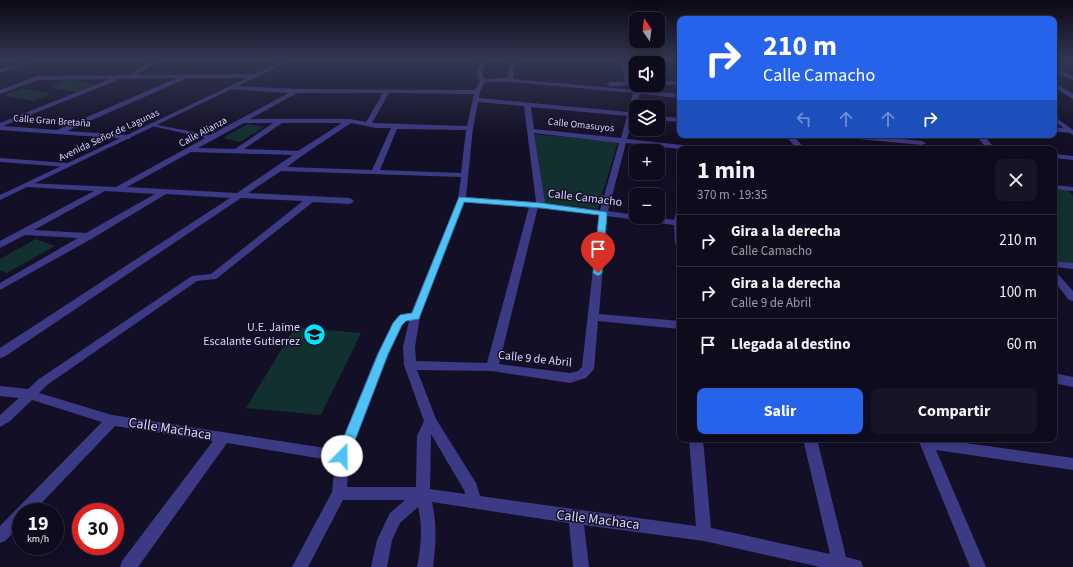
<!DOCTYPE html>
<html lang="es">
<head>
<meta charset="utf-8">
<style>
  :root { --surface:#0e0b1c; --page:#171425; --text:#f1f3f6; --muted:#9b9ba3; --line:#2e2b3b; --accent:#2563eb }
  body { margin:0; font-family:"Source Sans 3",sans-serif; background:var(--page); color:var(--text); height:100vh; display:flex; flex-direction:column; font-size:15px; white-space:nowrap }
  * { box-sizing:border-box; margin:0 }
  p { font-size:13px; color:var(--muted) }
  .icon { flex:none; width:22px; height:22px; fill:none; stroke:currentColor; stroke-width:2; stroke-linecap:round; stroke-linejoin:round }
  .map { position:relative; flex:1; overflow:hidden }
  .drawer { position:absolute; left:677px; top:146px; width:380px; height:296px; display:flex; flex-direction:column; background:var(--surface); border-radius:8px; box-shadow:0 2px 10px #0003,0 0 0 1px var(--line) }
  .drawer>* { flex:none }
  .guide { position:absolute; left:677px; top:16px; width:380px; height:122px; border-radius:8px; box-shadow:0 2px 10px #0003,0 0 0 1px var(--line); background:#2563eb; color:#fff; overflow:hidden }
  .needle { width:26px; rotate:346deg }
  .tools { position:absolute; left:629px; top:12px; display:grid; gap:8px }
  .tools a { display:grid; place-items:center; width:36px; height:36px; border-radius:8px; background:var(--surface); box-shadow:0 2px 10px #0003,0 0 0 1px var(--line); font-size:20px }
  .speed { position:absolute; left:12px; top:503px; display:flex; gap:8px; font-size:20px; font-weight:700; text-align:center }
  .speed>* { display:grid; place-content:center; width:52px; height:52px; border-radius:50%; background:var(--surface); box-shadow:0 2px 10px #0003,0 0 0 1px var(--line); line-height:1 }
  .speed small { font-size:10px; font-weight:400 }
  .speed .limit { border:6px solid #d22; background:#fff; color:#111 }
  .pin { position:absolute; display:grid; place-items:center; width:34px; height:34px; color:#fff; margin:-41px -17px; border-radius:50% 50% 50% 0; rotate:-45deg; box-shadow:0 0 4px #0007 }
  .pin .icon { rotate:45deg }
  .me { position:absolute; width:44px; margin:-22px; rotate:22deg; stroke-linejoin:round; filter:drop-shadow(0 0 3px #0008) }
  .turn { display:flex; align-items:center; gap:14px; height:84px; padding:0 20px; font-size:18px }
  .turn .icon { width:52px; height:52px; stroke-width:2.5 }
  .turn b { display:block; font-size:28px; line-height:34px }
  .lanes { display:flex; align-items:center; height:38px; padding:0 20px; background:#0003; justify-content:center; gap:20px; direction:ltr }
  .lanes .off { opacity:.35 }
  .round { display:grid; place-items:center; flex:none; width:42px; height:42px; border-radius:8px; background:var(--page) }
  .summary { display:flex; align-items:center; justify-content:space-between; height:68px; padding:0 20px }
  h1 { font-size:24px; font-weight:700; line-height:30px }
  .primary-button { display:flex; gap:8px; margin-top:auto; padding:8px 20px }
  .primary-button a { flex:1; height:46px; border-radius:8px; background:var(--accent); color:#fff; font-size:16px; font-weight:700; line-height:46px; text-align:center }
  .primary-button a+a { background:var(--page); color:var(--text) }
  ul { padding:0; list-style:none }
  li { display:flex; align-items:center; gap:12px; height:52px; padding:0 20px; border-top:1px solid var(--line) }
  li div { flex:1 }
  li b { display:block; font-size:15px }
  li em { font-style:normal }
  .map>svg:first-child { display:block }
  .green { fill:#12302f }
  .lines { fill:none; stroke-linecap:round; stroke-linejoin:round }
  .minor { fill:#3d3a85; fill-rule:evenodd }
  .tertiary { fill:#3d3a85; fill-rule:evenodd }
  .route { fill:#4fc3f7; stroke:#337fa1 }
  .labels { text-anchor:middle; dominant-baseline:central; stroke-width:3; stroke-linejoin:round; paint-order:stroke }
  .far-street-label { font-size:10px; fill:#d9d4ff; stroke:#130f26 }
  .street-label { font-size:12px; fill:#d9d4ff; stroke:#130f26 }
  .poi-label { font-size:12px; fill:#d9d4ff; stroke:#130f26; text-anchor:end }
  .near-street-label { font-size:14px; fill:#d9d4ff; stroke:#130f26 }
</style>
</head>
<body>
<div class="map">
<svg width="1073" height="567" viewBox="0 0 1073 567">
  <rect width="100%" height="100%" fill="#130f26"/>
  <path class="green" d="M 68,79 L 94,85 L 75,92 L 49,87 Z
    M 23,88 L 51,94 L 32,101 L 4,95 Z
    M 248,124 L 264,127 L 240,142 L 223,138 Z
    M 534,134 L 618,142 L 598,209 L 544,203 Z
    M 1054,188 L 1068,190 L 1073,196 L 1073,263 L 1054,261 Z
    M 36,239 L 55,246 L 7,273 L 0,270 L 0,259 Z
    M 295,327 L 361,333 L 321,415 L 246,408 Z"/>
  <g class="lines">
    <path class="minor" d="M 0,59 L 680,59 L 680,61 L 626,61 L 631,81 L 636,81 L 636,85 L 610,86 L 607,84 L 610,82 L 625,82 L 621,61 L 516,61 L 513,79 L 680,94 L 680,98 L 640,94 L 634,113 L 636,113 L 636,117 L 633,117 L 627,139 L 700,147 L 704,149 L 680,149 L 626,143 L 608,211 L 636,215 L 636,217 L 654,217 L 674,220 L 676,212 L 680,209 L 680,246 L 675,243 L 674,225 L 607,216 L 599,314 L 680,321 L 680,329 L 598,321 L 594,369 L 586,378 L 582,379 L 570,383 L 492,371 L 417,370 L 436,419 L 476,483 L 480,496 L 696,526 L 689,439 L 703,439 L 711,528 L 830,554 L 803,439 L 817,439 L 846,557 L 861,561 L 863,567 L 820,567 L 704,541 L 584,525 L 589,567 L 573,567 L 569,523 L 432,502 C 437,526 436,543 433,567 L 417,567 C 421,546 423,528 418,507 L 400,523 L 392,540 L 387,567 L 371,567 L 377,540 L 390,513 L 405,500 L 343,500 L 308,567 L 292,567 L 332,492 L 335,461 L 227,443 L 138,567 L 120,567 L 122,561 L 213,441 L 115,426 L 33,512 L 21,512 L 21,525 L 5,541 L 0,543 L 0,526 L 102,422 L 32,400 L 10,421 L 0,427 L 0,415 L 19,398 L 0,396 L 0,386 L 28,389 L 39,379 L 192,276 L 211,274 L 303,201 L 241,198 L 4,357 L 0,358 L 0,348 L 230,198 L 166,194 L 93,238 L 0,290 L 0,283 L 78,238 L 25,235 L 0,248 L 0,241 L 94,191 L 28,187 L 24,185 L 25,183 L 116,187 L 205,138 L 152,126 L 152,124 L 210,135 L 289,93 L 229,89 L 229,87 L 231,86 L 296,89 L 475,90 L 480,81 L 476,73 L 479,63 L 474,62 L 157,62 L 137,75 L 256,74 L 259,76 L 256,78 L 184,78 L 183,80 L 67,131 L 130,135 L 130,139 L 127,139 L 0,130 L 0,123 L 110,79 L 38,80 L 0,94 L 0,90 L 37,76 L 129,75 L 150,62 L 25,62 L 26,64 L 0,73 L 0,69 L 23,62 L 0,62 ZM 511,61 L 507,78 L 485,79 L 482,73 L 485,63 L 484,62 ZM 177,78 L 57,130 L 3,126 L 115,81 L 115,79 ZM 485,82 L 510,82 L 633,93 L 628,112 L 479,98 L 480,92 ZM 297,93 L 383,93 L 366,122 L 350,119 L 250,119 ZM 389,93 L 474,94 L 467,126 L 372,123 ZM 478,102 L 524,106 L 536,202 L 466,197 L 473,128 ZM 531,107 L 627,116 L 621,138 L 534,129 ZM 244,123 L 273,123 L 235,149 L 198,148 ZM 282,123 L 342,123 L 298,151 L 244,149 ZM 351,123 L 376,128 L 391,128 L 372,170 L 287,167 L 303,155 ZM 397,129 L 466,130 L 461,173 L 380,170 ZM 534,133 L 619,143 L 600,210 L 545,203 ZM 191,152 L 293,155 L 237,193 L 127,187 ZM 281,171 L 461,177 L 458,199 L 411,313 L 399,315 L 393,323 L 377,354 L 338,450 L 112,415 L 39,393 L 47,385 L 197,281 L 216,279 L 313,202 L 350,204 L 354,201 L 350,198 L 248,193 ZM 105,191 L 155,194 L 86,233 L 34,230 ZM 465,202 L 529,207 L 487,363 L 416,361 L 415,347 L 420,316 ZM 538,207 L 599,215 L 582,367 L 578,371 L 570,373 L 499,364 ZM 406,321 L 409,321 L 403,347 L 404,365 L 424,421 L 417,436 L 416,487 L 347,487 L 349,456 L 389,354 L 402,325 ZM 431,434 L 464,490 L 465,494 L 430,489 Z
      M 1054,68 L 1073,76 L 1073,80 L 1054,72 Z
      M 658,81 L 680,81 L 680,85 L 658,85 Z
      M 1054,82 L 1073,94 L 1073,99 L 1054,87 Z
      M 658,116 L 680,118 L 680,122 L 658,120 Z
      M 1054,127 L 1069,129 L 1072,131 L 1069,133 L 1054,131 Z
      M 785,135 L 793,135 L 805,149 L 797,149 Z
      M 833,135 L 860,135 L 922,141 L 926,143 L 922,145 L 837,137 Z
      M 976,135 L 984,135 L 995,149 L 987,149 Z
      M 1054,154 L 1073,156 L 1073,160 L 1054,158 Z
      M 0,158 L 67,163 L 71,165 L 67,167 L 0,162 Z
      M 1054,185 L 1073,187 L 1073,191 L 1054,189 Z
      M 1054,261 L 1073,263 L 1073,269 L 1054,267 Z
      M 1054,272 L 1057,273 L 1073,291 L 1073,301 L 1069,300 L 1054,281 Z
      M 1054,373 L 1073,377 L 1073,387 L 1054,383 Z
      M 918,439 L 937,439 L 1073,458 L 1073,470 L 936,450 L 986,567 L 970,567 Z"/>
    <path class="tertiary" d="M 287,59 L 294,59 L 0,200 L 0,195 Z
      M 1054,116 L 1073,130 L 1073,135 L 1054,121 Z"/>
  </g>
  <linearGradient id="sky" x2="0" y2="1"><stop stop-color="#0a0815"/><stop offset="0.43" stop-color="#333752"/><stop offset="1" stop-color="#333752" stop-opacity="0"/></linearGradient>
  <rect width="1073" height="138" fill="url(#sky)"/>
  <path class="route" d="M 459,197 L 541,203 L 606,212 L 607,214 L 602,273 L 598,276 L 593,273 L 599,215 L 541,208 L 464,202 L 420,316 L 419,319 L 406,321 L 402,325 L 388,354 L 349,456 L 347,460 L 342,461 L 338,460 L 336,456 L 378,354 L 393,323 L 400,315 L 412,313 Z"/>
  <defs>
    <symbol id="school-disc" viewBox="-11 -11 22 22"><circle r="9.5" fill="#00e5ff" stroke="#130f26"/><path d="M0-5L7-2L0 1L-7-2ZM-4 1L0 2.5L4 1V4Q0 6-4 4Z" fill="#111"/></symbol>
  </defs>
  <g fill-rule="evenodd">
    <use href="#school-disc" x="302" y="322" width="25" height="25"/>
  </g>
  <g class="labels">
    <g class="far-street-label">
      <text transform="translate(52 121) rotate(4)">Calle Gran Bretaña</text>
      <text transform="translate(581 125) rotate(6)">Calle Omasuyos</text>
      <text transform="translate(203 132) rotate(-28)">Calle Alianza</text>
      <text transform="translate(109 135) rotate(-25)">Avenida Señor de Lagunas</text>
    </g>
    <g class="street-label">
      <text transform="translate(585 198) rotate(7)">Calle Camacho</text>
      <text transform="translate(535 359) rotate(6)">Calle 9 de Abril</text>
    </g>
    <g class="poi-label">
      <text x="300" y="327">U.E. Jaime<tspan x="300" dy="14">Escalante Gutierrez</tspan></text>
    </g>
    <g class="near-street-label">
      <text transform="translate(170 429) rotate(9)">Calle Machaca</text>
      <text transform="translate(598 520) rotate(7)">Calle Machaca</text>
    </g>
  </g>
</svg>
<div class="tools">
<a><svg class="needle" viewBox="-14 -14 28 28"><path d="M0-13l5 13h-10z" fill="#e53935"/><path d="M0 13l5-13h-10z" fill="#9b9ba3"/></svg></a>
<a><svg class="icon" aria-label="sound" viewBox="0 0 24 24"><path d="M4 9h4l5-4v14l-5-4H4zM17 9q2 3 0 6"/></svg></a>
<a><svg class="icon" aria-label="layers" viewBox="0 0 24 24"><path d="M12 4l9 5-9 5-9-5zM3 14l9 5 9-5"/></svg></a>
<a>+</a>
<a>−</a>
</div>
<div class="speed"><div>19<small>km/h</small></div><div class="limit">30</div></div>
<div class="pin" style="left:598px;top:273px;background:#d93025"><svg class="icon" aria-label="arrive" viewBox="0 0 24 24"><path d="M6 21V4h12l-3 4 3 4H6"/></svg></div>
<svg class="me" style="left:342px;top:456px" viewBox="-20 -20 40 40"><circle r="19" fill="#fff"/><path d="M0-13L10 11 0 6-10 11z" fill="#4fc3f7"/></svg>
<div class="guide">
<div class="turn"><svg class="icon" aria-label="right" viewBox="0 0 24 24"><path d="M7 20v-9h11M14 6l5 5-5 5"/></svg><div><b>210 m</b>Calle Camacho</div></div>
<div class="lanes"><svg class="icon off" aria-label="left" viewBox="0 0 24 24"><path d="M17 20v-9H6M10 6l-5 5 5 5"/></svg><svg class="icon off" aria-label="ahead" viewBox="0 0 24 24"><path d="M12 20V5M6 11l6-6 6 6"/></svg><svg class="icon off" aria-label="ahead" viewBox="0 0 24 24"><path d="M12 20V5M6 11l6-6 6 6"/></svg><svg class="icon" aria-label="right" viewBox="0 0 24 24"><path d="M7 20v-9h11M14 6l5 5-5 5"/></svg></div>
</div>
<section class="drawer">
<div class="summary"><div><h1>1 min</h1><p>370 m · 19:35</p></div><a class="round"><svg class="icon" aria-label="close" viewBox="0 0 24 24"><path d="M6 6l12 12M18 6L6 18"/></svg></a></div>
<ul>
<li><svg class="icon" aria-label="right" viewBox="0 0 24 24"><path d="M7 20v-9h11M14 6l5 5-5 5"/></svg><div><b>Gira a la derecha</b><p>Calle Camacho</p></div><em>210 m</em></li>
<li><svg class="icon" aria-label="right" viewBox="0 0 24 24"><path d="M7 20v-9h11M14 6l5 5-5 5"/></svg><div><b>Gira a la derecha</b><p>Calle 9 de Abril</p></div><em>100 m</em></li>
<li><svg class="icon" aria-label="arrive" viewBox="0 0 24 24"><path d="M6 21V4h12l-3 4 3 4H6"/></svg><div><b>Llegada al destino</b></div><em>60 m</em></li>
</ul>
<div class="primary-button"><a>Salir</a><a>Compartir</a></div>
</section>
</div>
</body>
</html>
